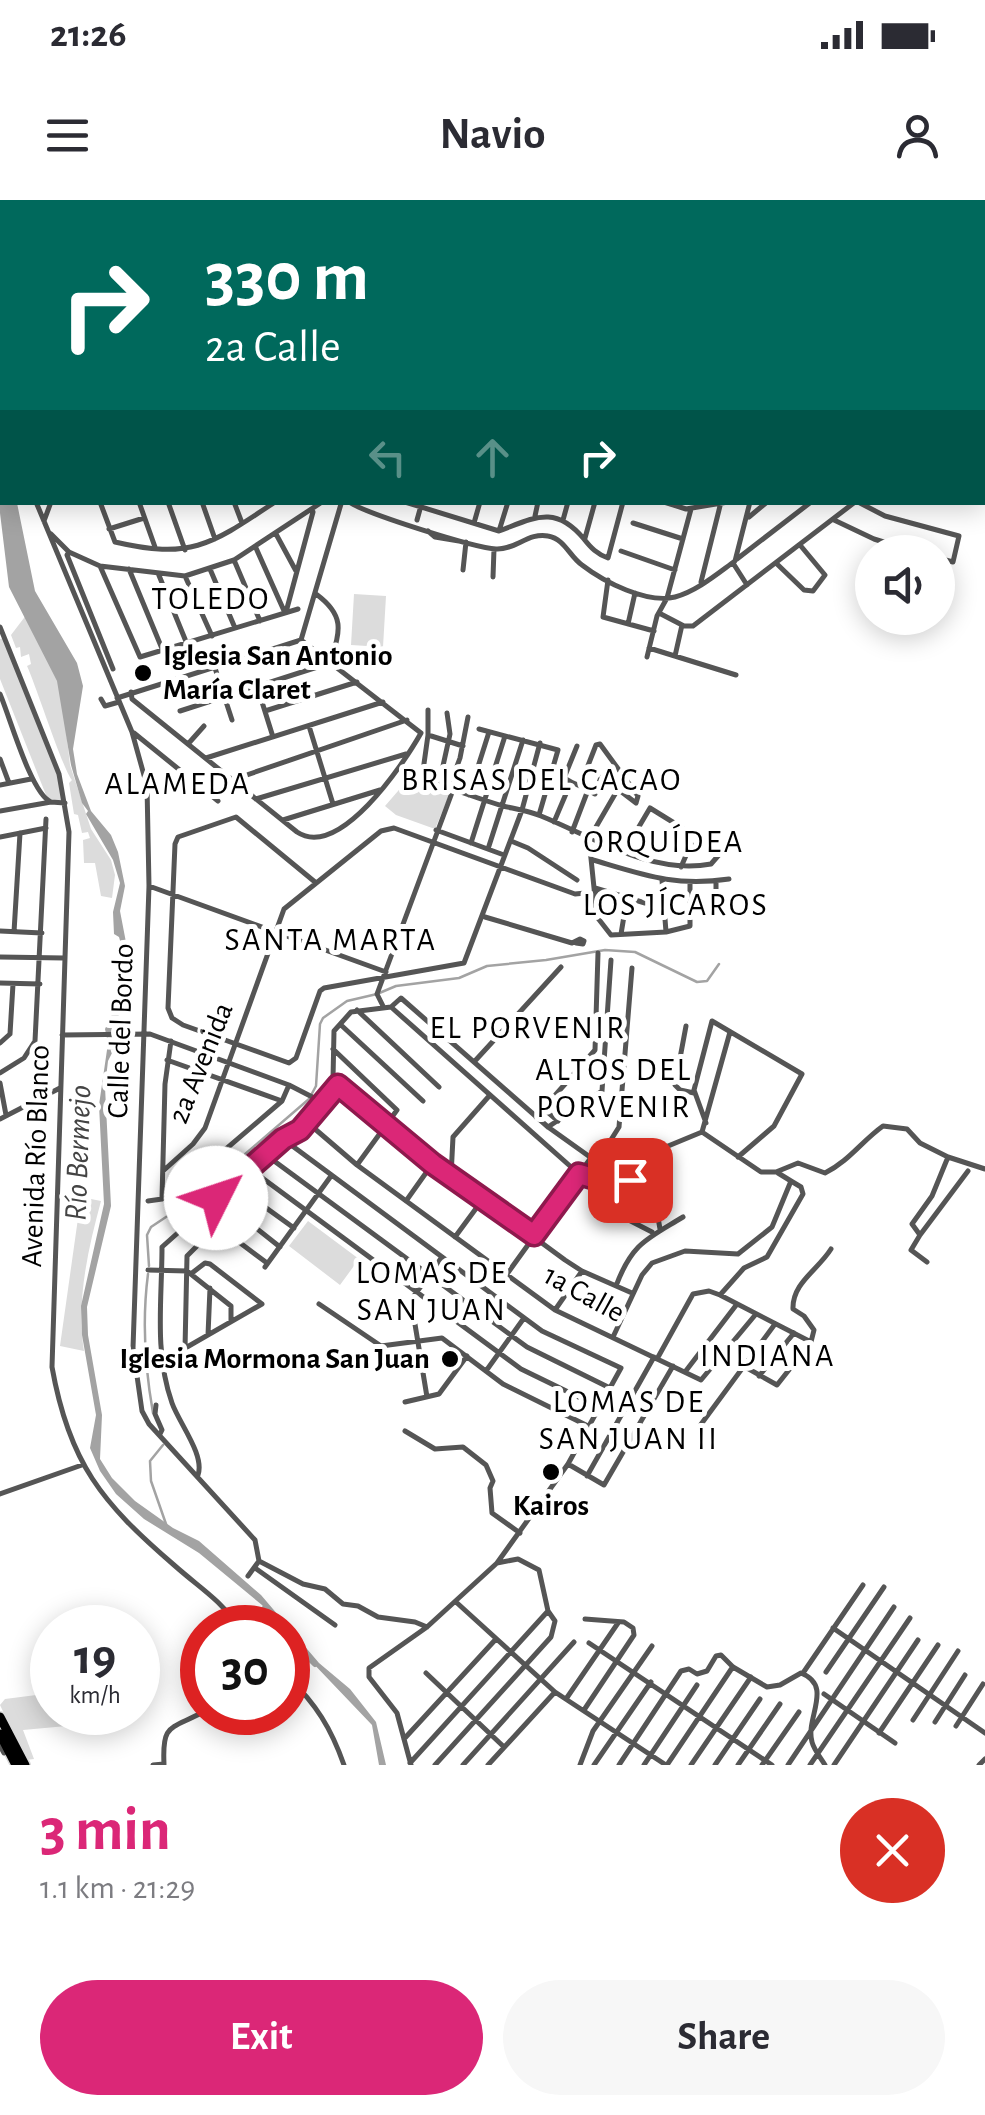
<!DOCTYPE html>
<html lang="en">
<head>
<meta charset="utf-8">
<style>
  :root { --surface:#fff; --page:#f7f7f7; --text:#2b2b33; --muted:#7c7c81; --accent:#db2777 }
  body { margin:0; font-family:"Alegreya Sans",sans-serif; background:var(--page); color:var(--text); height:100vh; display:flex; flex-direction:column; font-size:38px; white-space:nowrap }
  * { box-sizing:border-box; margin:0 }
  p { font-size:32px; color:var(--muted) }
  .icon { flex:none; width:55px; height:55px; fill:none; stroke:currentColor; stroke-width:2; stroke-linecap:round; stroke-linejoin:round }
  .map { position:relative; height:1565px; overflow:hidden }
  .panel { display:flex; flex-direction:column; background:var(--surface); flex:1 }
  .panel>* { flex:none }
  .guide { position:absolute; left:0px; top:0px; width:985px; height:305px; box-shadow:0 5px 25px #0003; background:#00695c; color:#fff; overflow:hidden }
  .fabs { position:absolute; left:855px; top:335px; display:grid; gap:20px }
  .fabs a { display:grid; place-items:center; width:100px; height:100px; border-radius:50%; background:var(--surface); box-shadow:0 5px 25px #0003; font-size:50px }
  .speed { position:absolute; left:30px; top:1405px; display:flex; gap:20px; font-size:50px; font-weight:700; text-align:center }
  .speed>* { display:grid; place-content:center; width:130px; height:130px; border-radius:50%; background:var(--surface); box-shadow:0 5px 25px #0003; line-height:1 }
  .speed small { font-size:25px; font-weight:400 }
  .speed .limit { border:15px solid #d22; background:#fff; color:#111 }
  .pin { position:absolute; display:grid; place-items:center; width:85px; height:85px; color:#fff; margin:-42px; border-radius:20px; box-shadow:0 5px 15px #0006 }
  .me { position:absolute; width:110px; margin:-55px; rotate:49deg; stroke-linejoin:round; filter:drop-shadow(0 0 8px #0008) }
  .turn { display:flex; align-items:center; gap:35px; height:210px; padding:0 40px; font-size:45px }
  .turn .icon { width:130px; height:130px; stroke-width:2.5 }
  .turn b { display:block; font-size:70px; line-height:85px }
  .lanes { display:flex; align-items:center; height:95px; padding:0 40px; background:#0003; justify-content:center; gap:50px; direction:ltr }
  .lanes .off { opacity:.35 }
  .round { display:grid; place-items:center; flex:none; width:105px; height:105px; border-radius:52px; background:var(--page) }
  .overview { display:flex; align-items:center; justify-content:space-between; height:170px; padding:0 40px }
  h1 { font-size:60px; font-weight:700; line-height:75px; color:var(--accent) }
  .button { display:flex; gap:20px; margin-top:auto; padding:20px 40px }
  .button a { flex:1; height:115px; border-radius:60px; background:var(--accent); color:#fff; font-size:40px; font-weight:700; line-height:115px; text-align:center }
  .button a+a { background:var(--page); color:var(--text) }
  .status { display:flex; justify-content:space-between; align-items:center; height:70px; padding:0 50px; background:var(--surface); direction:ltr }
  .status svg { height:28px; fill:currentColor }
  header { display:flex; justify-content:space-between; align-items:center; height:130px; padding:0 40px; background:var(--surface); font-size:45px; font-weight:700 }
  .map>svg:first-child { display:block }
  .green { fill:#dcdcdc }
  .water { fill:#a3a3a3 }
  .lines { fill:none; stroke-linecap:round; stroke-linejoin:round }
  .stream { stroke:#a3a3a3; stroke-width:2.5 }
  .river { stroke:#a3a3a3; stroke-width:6 }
  .major-casing { stroke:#dbdbdb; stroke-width:11 }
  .highway-casing { stroke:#dbdbdb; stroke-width:12 }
  .minor { stroke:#555; stroke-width:5 }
  .major { stroke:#000; stroke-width:8 }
  .highway { stroke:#000; stroke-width:9 }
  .route-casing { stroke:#8e194d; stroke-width:25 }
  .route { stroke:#db2777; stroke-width:18 }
  .poi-dot { fill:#000; stroke:#fff; stroke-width:4 }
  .labels { text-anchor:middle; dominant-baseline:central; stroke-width:10; stroke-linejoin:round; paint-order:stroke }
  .poi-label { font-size:30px; font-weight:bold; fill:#000; stroke:#fff; text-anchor:start }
  .street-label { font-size:30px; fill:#000; stroke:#fff }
  .neighbourhood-label { font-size:32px; letter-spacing:2.5px; fill:#000; stroke:#fff }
  .water-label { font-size:32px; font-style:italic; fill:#444; stroke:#fff }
</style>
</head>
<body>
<div class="status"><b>21:26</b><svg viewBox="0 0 49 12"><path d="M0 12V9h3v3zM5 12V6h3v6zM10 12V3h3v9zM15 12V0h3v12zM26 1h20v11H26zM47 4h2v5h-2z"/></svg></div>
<header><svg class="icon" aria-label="menu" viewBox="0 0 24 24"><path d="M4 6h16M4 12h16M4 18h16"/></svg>Navio<svg class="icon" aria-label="person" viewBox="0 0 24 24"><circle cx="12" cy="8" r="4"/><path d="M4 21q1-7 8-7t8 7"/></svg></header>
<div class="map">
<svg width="985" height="1565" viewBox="0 0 985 1565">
  <rect width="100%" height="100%" fill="#fff"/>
  <path class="green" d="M 354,394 L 386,396 L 383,447 L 351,445 Z
    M 30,410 L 68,494 L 66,530 L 70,565 L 91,629 L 111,660 L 115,675 L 112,698 L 101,696 L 95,663 L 84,663 L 83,640 L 90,638 L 88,632 L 82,633 L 78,615 L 74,614 L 69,583 L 72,580 C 63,570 37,488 27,466 L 31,464 L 29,454 L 21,457 L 20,447 L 16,448 L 11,435 Z
    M 4,438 L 48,546 L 64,596 L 62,602 L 51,601 L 46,595 L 0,479 L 0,439 Z
    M 411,576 L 450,593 L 435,629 L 396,615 L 385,606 Z
    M 81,997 L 101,1001 C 88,1049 76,1101 84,1151 L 60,1146 Z
    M 308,1021 L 359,1059 L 340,1085 L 289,1046 Z
    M 52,1493 L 52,1512 L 123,1513 L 121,1521 L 23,1530 L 34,1559 L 26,1560 L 0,1505 L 5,1499 Z"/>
  <path class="water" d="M 0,268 L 2,302 L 17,303 L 35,391 L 77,463 L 83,486 L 73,549 L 77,574 L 91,611 L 111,635 L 118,652 L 125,686 L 120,711 L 129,758 L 118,819 L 122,833 L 108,861 L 105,887 L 111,1006 L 87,1107 L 88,1135 L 102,1215 L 100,1259 L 112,1278 L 135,1301 L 173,1328 L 199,1341 L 261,1395 L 319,1463 L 350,1489 L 376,1522 L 386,1565 L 379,1565 L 372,1525 L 288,1437 L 288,1428 L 279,1427 L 262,1405 L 199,1353 L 144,1319 L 116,1294 L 100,1271 L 90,1248 L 96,1215 L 82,1135 L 81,1106 L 104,1004 L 99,905 L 108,843 L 105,829 L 117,804 L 122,773 L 124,755 L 119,737 L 114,734 L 113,712 L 120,683 L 113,660 L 86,614 L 88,611 L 82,603 L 71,565 L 57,481 L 9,387 L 0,313 Z"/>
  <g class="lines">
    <path class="stream" d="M 149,1066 L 147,1035 L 151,1027 L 193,999 L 309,899 L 316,886 L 320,824 L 323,818 L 347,801 L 377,794 L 396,786 L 459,778 L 487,766 L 546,760 L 605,750 L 635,752 L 697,782 L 707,781 L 719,764
      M 148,1074 C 142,1120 145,1168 153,1213
      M 163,1245 L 150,1261 L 151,1281 L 166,1324"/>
    <path class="river" d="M 265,1408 L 279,1428
      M 288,1437 L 315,1464"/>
    <defs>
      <path id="major" d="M 13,2 L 20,0
        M 0,7 L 2,6"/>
      <path id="highway" d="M 0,1517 L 25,1565
        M 0,1534 L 16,1565"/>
    </defs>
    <use href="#major" class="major-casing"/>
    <use href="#highway" class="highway-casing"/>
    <path class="minor" d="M 93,0 L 94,2
      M 128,0 L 129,2
      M 194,0 L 195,2
      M 225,0 L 226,2
      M 301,0 L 302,2
      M 308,0 L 308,2
      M 329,0 L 330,2
      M 427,0 L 434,2
      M 481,0 L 482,2
      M 514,0 L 515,2
      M 593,0 L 593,2
      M 617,0 L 617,2
      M 656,0 L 656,2
      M 692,0 L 692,2
      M 71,2 L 79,0
      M 167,2 L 174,0
      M 342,2 L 350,0
      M 558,2 L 563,0
      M 599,2 L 605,0
      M 735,2 L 735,0
      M 772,2 L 772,0
      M 808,2 L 808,0
      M 838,2 L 841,0
      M 883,2 L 884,0
      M 922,2 L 922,0
      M 958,2 L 958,0
      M 982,42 L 985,41
      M 0,230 L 2,235
      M 36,302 L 132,532 L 147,586 L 149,686 L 133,1148 L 142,1211 L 149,1224 L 255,1340 L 259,1361 L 303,1384 L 325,1389 L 343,1404 L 358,1406 L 378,1417 L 415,1422 L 427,1427
      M 100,302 L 115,342 C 192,360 212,344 275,302
      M 139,302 L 155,347
      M 168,302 L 185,350
      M 202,302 L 215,339
      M 234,302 L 242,323
      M 349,302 C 367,314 475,348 496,349 C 515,350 529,332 548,336 C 565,339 569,356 582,365 C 604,382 647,404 675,397 C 697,391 717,374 735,361 L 750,302
      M 405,302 L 499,331 C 534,318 555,304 584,339 C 591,348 597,354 608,358 L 623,302
      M 664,302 L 686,309 L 728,302
      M 858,302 L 885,316 L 959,336 L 953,362 L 938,358
      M 535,316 L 538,302
      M 749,317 L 767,302
      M 417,320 L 422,302
      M 563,320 L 568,302
      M 834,320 L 874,339 L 916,352
      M 44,321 L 51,302
      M 474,323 L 480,302
      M 633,323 L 683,339
      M 109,329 L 144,318
      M 428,331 L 435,337 L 459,341
      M 499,331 L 508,302
      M 51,334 L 69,352 L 100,366 L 185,376 L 234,360 L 322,302
      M 276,334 L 296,371
      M 585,338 L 595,302
      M 256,348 L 285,413
      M 621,351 L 675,370
      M 69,352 L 67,355 L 113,469
      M 737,359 L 811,302
      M 234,360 L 260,421
      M 733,363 L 747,385
      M 777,364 L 804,390 L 813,391 L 825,375 L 800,345
      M 100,366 L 140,457 L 298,409
      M 129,369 L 163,451
      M 210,369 L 235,428
      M 463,370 L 466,342
      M 158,373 L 187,444
      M 185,376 L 212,436
      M 493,377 L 494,349
      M 608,380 L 603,417 L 654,431
      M 701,382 L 721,302
      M 286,412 L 313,312
      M 659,413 L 684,426 L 693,426 L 855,302
      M 628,424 L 635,393
      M 0,427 L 59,574 L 69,632 L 52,1167 C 69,1263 102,1303 174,1365 C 201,1389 217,1397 241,1428
      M 301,440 L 341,304
      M 649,448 L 736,475
      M 675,456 L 682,425
      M 647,457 L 657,416 L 667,398 L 691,309
      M 214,465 L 232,520
      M 257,486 L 273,537
      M 131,492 L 132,499 L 297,632 C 339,660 403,565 421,533 L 301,440
      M 0,494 C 10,517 31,594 51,602
      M 117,498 L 301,440
      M 101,499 L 105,506 L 119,502
      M 428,510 L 428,535 L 422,578 C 449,588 476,598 503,606 C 516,609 529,611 541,616 C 595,638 651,675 711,664 L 724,649 L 709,639 L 692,634 L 650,608 L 624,652
      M 180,511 L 330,463 C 340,431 346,416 316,394
      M 265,511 L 357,482
      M 309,526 L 333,604
      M 479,529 L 558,550 L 539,615
      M 134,533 L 218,601
      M 428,535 L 463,546
      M 188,544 L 204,526
      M 206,558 L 383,502
      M 0,559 L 9,583
      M 232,580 L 407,520
      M 571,582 L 580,586 L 596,545 L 600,544 L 638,596 L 636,603
      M 439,584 L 450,534 L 447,513
      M 0,585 L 31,579
      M 449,588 L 460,558 L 468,517
      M 619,590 L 636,603
      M 469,595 L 489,532
      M 256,599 L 406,554
      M 0,611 L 51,602 L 65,603
      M 283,620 L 380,590
      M 554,622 L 571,582 L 564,578 L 577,546
      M 436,630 L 504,655
      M 572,632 L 588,590 L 595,594 L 601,577 L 606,577 L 618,589 L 589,639 L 597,717 L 611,735 L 666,732 L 690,726 L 690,684
      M 0,637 L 46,628
      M 511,641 L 528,648 L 577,680
      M 471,643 L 505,536
      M 488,649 L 523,540
      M 593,660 C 644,675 675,687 729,679
      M 681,667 L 691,644
      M 662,680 L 666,732
      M 716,681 L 716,708
      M 315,682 L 236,617 L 178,637 L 175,644 L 168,808 L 172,818 L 183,825 L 289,863 L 296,858 L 320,791 L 324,788 L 464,763 L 522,610 L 540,543
      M 149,686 L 386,772
      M 595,688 L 645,703
      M 485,717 L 572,743 L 580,739 L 584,741 L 583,744 L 576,743
      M 0,731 L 42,733
      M 14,732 L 20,633
      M 621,734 L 627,698
      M 0,757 L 64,758
      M 0,783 L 40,784
      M 383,806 L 377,794 L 453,590
      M 391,807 L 579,974 L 610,983 L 650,975
      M 357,810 L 439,887
      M 341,825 L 423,901
      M 686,826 L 675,885 L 680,890 L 694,893
      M 62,835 L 150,834 L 289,885 L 324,903
      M 0,843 L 10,834 L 13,784
      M 333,849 L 397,910 L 357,965
      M 167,860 L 282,901
      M 474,862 L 561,767
      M 0,873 L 24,858 L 35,841 L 46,619
      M 0,883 L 6,915
      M 543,908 L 558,921
      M 536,917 L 595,850 L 598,753
      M 0,919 L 60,888
      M 308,923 L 357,965 L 555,1110 L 701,1180 L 756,1114
      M 706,923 L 694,890 L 712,821 L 802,874 L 774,926 L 738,957
      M 548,927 L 602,891 L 611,760
      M 702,932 L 761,972 L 776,972 L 798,963 L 825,973 C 849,961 862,941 883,926 L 907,929 L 920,943 L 948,957 L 932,996 L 912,1024 L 920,1035 L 911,1050 L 927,1062
      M 702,932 L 730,832
      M 283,939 L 542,1131 L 621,1168 L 568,1264 L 497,1363
      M 647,954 L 660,1029
      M 266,955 L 527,1147 L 610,1188
      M 948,957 L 985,969
      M 597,962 L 619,927 L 632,768
      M 250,969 L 521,1169 L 597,1206
      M 163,971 L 193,944 L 205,928 L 284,709 L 381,631 L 394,628 L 575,694 L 596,692
      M 451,976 L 453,937 L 490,895
      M 610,983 L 617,1014 L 652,1032
      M 233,984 L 294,1028
      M 217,997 L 280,1047
      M 162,998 L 165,884 L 171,841
      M 148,1001 L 162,999 L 178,990 L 282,901 L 289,885
      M 406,1001 L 433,963
      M 199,1012 L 267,1063
      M 920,1035 L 968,971
      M 455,1037 L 483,999
      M 265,1067 L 331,976
      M 148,1070 L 187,1071 L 231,1106 L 231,1121
      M 507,1074 L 590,959
      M 616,1086 C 632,1043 647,1039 683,1017
      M 632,1093 L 582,1071 L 565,1060 L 417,951 L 338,885 L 333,879 L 334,831 L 351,812 L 391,807 L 401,798 L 548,927 L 597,962 L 656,951 L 702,932
      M 720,1095 L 744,1068 L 767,1057 L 803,994 L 801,987 L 791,981
      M 319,1104 L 381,1146 L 442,1138 L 503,1184 L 588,1226
      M 555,1110 L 582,1071
      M 208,1135 L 210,1088
      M 613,1137 L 642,1075 L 652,1063 L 685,1051 L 738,1054 L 772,1027 L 791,981 L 778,973
      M 811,1142 L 814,1130 L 804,1116 L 793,1109 C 792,1083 818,1070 831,1049
      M 185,1149 L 187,1056 L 217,1026
      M 724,1155 L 777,1185 L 811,1142
      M 657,1159 L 693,1094 L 709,1091 L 720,1095 L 811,1142
      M 161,1162 L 262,1104 L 210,1064 L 205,1063 L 192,1073
      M 486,1171 L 524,1118
      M 685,1172 L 737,1104
      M 759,1176 L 794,1133
      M 427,1197 L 411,1100 L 442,1057
      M 405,1202 L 439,1194 L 467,1156
      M 156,1205 L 155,1214 L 162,1230 L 160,1234
      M 699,1227 L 775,1124
      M 405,1231 L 435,1249 L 463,1247 L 486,1265 L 493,1281 L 490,1288 L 492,1313 L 520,1333
      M 568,1264 L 604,1285 L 673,1166
      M 198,1275 C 205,1255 179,1223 172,1203 C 154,1152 162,1100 162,1047 L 283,939 L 308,923 L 338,885
      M 587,1276 L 654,1157
      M 0,1294 L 82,1265
      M 255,1368 L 335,1425
      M 248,1376 L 259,1361
      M 456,1402 L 555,1492 L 666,1565
      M 833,1428 L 985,1533
      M 589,1443 L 772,1565
      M 288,1471 L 303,1475
      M 826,1472 L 884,1387
      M 426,1473 L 504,1547
      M 803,1473 L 863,1385
      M 288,1477 C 316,1504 331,1528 344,1565
      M 824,1494 L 895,1543
      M 566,1499 L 618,1423
      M 584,1510 L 634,1435 L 633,1428 L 624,1422 L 585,1419
      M 913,1520 L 958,1451
      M 935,1522 L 965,1475
      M 956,1526 L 983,1484
      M 879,1533 L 938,1445
      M 404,1539 L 496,1439
      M 0,1546 L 4,1553
      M 410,1563 L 548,1411
      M 153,1565 L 164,1564 C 162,1523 170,1530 203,1512
      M 411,1565 L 397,1513 L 369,1477 L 369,1468 L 427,1427 L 497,1363 L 518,1359 L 539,1370 L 548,1411 L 555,1421 L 551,1437 L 435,1565
      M 463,1565 L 574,1442
      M 488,1565 L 555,1492
      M 580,1565 L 593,1531 L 652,1446
      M 594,1565 L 651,1482
      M 619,1565 L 681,1471 L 689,1469 L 697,1474 L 707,1471 L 716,1456 L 721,1455 L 733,1467 L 767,1487 L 780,1485 L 801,1473 C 834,1486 805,1518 812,1542 C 814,1550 821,1558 825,1565
      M 644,1565 L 697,1485
      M 667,1565 L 732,1468
      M 691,1565 L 751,1477
      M 715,1565 L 760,1499
      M 738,1565 L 780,1504
      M 762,1565 L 799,1512
      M 788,1565 L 894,1407
      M 810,1565 L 910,1418
      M 834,1565 L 918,1440
      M 979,1565 L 985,1559"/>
    <use href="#major" class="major"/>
    <use href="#highway" class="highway"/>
  </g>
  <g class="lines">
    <defs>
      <path id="route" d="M 216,998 L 283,939 L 300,930 L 338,885 L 433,964 L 534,1035 L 579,974 L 610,983 L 630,980"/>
    </defs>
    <use href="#route" class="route-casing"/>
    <use href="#route" class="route"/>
  </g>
  <g class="poi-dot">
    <circle cx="143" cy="473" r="10"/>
    <circle cx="450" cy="1159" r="10"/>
    <circle cx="551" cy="1272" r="10"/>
  </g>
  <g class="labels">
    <g class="poi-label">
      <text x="163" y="456">Iglesia San Antonio<tspan x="163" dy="34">María Claret</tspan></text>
      <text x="430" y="1159" text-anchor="end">Iglesia Mormona San Juan</text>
      <text x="551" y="1306" text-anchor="middle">Kairos</text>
    </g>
    <g class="street-label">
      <text transform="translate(121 831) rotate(-88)">Calle del Bordo</text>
      <text transform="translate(201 863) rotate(-68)">2a Avenida</text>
      <text transform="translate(36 956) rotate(-88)">Avenida Río Blanco</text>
      <text transform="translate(584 1094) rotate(29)">1a Calle</text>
    </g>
    <g class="neighbourhood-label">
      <text x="211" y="399">TOLEDO</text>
      <text x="542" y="580">BRISAS DEL CACAO</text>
      <text x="178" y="584">ALAMEDA</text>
      <text x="664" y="642">ORQUÍDEA</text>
      <text x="676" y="705">LOS JÍCAROS</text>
      <text x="331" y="740">SANTA MARTA</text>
      <text x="528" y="828">EL PORVENIR</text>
      <text x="614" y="870">ALTOS DEL<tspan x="614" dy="37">PORVENIR</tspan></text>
      <text x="432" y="1073">LOMAS DE<tspan x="432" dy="37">SAN JUAN</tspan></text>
      <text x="768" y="1156">INDIANA</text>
      <text x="629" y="1202">LOMAS DE<tspan x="629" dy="37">SAN JUAN II</tspan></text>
    </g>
    <g class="water-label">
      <text transform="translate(78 953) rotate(-88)">Río Bermejo</text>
    </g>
  </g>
</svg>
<div class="fabs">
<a><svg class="icon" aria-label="sound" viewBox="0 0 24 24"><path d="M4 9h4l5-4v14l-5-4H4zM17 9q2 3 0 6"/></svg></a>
</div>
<div class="speed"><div>19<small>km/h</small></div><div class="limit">30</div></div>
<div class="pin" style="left:630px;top:980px;background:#d93025"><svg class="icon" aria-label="arrive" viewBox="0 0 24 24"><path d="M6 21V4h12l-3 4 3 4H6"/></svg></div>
<svg class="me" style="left:216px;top:998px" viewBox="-20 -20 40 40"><circle r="19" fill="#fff"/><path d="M0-13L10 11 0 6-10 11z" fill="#db2777"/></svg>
<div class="guide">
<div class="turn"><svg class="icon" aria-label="right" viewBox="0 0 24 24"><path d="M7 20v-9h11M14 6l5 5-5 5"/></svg><div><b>330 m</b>2a Calle</div></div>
<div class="lanes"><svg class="icon off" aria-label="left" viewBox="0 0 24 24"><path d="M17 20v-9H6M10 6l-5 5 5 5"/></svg><svg class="icon off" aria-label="ahead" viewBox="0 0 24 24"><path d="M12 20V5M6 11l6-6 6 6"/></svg><svg class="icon" aria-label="right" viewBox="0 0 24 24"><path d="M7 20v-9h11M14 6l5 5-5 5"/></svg></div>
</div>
</div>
<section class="panel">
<div class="overview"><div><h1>3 min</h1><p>1.1 km · 21:29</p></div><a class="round" style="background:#d93025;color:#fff"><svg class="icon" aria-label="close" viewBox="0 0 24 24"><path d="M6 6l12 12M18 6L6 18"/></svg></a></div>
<div class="button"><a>Exit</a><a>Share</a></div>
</section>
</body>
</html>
